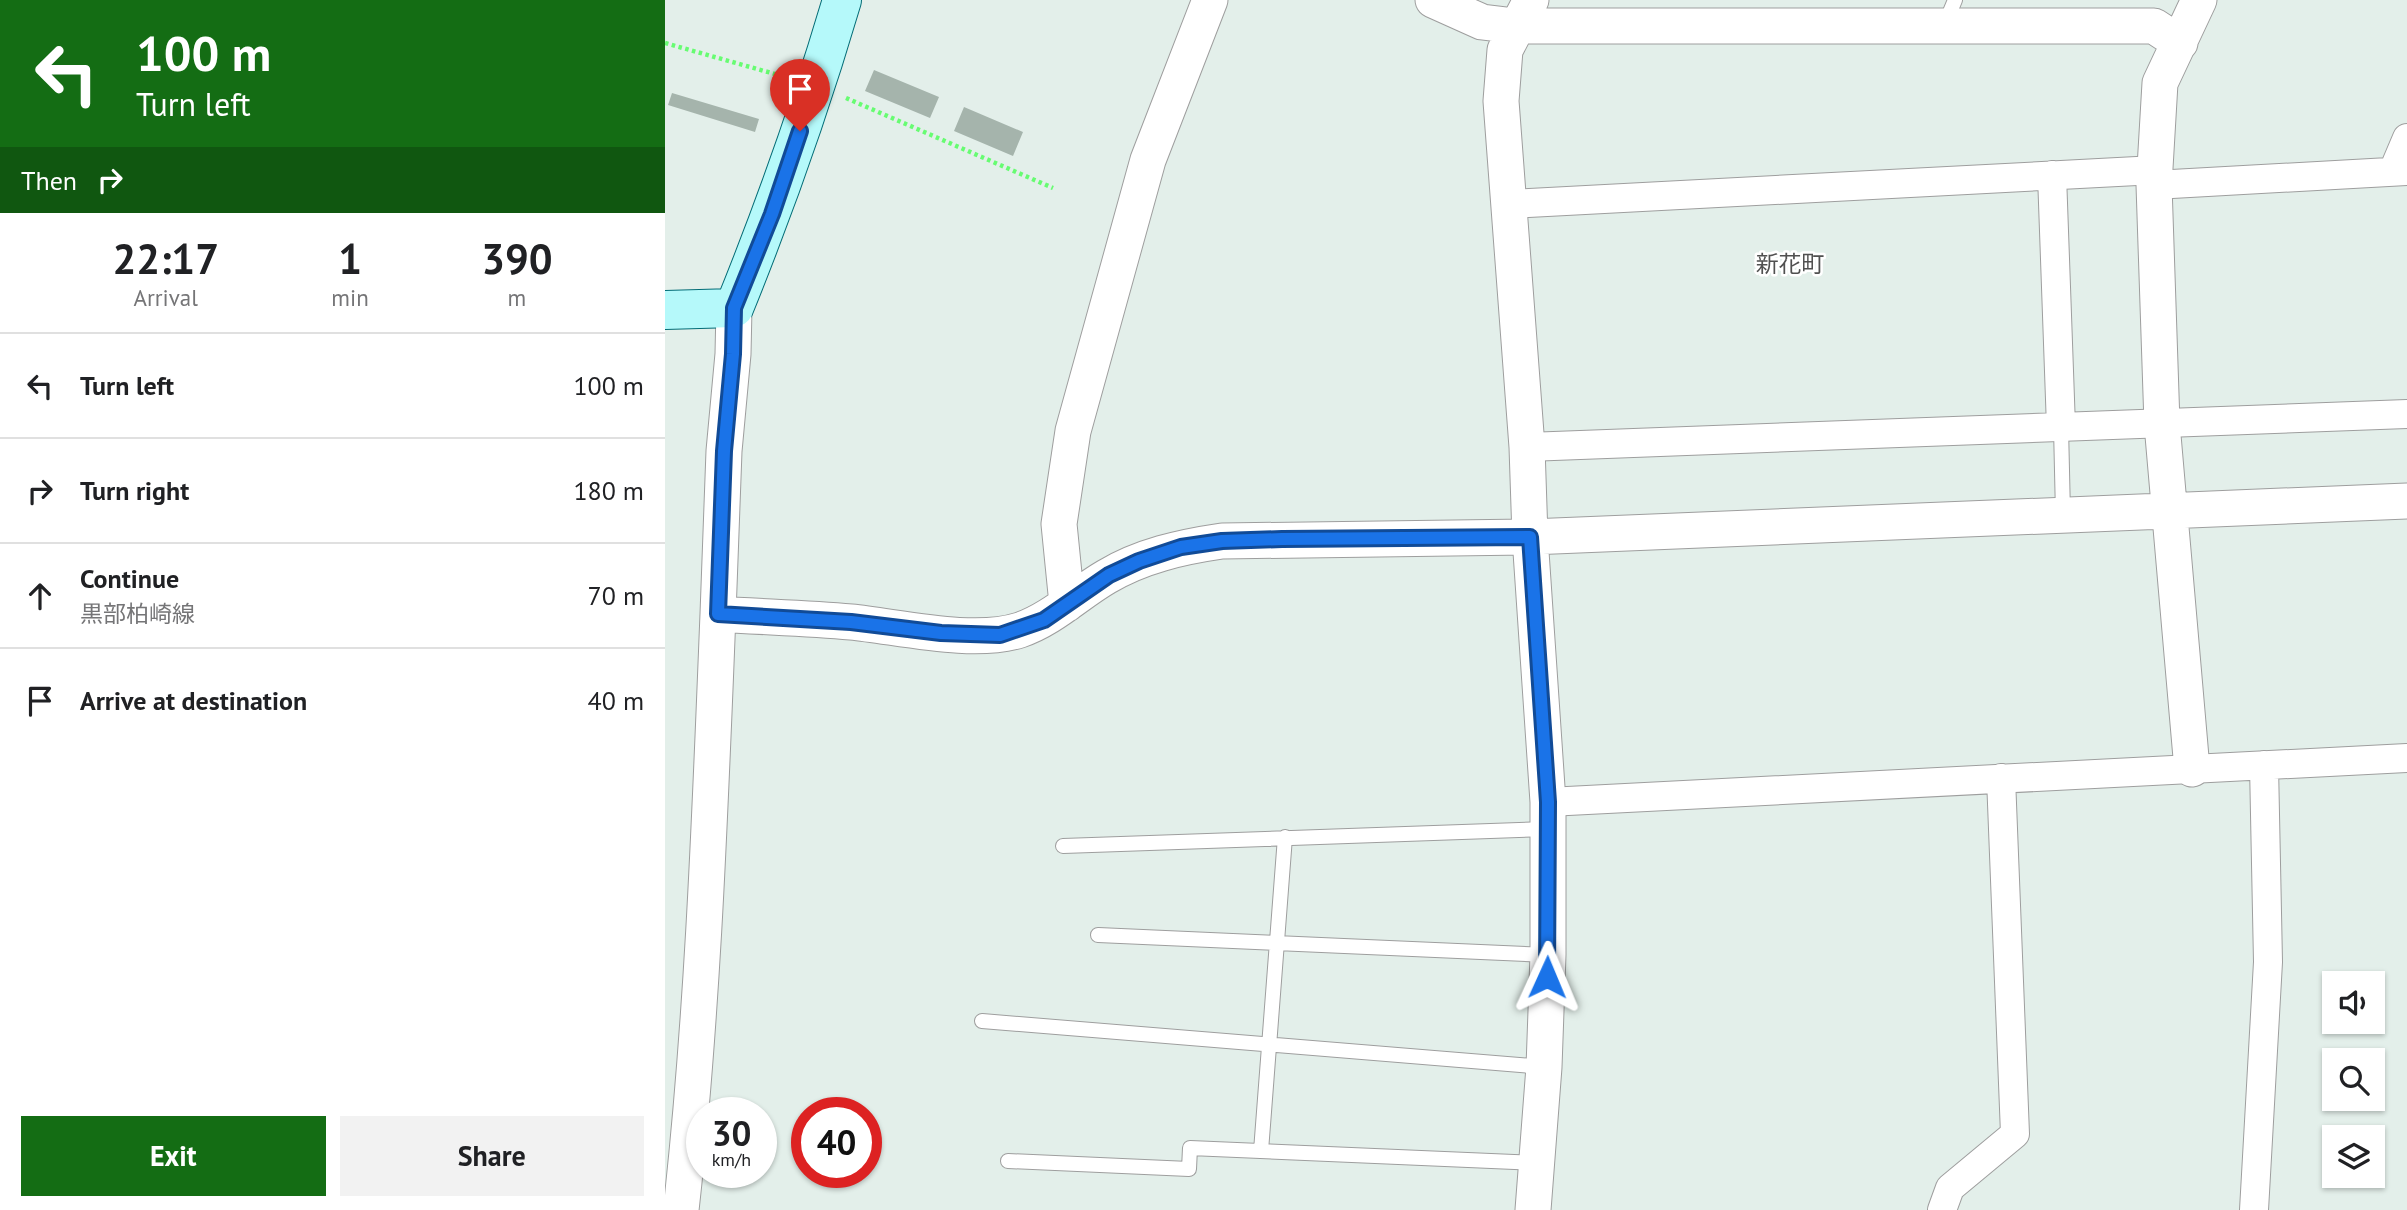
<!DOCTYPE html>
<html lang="en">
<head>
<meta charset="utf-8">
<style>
  :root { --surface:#fff; --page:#f2f2f2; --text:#202124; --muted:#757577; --line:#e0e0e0; --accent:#146d14 }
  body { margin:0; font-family:"PT Sans","Noto Sans JP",sans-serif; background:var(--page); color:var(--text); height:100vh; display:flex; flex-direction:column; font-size:26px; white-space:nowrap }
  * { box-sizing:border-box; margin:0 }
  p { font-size:23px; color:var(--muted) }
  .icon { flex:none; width:38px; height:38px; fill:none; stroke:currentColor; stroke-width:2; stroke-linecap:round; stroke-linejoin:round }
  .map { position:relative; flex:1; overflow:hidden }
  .drawer { display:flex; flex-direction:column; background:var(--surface); width:665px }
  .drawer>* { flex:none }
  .top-card { background:#146d14; color:#fff; overflow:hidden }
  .fabs { position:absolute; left:1657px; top:971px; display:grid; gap:14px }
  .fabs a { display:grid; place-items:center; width:63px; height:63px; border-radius:0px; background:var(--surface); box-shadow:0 2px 5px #0004; font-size:35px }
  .speed { position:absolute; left:21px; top:1097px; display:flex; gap:14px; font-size:35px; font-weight:700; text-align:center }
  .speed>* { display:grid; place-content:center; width:91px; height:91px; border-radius:50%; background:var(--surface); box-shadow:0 2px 5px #0004; line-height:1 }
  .speed small { font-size:18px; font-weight:400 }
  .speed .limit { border:10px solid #d22; background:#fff; color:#111 }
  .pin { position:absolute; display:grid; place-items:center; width:60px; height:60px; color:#fff; margin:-72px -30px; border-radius:50% 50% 50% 0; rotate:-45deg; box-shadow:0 0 7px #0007 }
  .pin .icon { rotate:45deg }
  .me { position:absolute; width:77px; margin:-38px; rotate:1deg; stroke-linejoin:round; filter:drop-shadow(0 0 5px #0008) }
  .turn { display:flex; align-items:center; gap:24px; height:147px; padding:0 21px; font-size:32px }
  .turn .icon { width:91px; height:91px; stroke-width:2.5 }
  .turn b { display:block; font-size:49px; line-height:60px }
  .then { display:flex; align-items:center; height:66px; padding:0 21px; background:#0003; gap:14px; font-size:26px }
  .eta { display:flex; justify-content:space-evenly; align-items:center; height:119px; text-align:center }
  .eta b { font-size:42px; font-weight:600; line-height:49px }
  .action { display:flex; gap:14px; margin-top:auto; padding:14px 21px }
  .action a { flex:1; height:80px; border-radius:0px; background:var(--accent); color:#fff; font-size:28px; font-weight:600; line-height:80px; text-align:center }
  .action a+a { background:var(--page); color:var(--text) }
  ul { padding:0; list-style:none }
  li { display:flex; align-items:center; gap:21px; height:105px; padding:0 21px; border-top:2px solid var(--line) }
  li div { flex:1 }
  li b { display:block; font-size:26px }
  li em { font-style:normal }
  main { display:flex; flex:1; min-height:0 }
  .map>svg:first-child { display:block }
  .building { fill:#a5b4ac }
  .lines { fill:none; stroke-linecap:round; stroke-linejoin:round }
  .service-casing { stroke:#9e9e9e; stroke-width:16 }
  .minor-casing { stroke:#9e9e9e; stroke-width:30 }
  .tertiary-casing { stroke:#9e9e9e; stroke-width:37 }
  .secondary-casing { stroke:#036c76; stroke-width:40 }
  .path { stroke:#67fc72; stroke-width:4.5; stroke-dasharray:3.5 3.5; stroke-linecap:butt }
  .service { stroke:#fff; stroke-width:14 }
  .minor { stroke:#fff; stroke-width:28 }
  .tertiary { stroke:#fff; stroke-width:35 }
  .secondary { stroke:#b5f9fa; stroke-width:38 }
  .route-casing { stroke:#114b97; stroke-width:18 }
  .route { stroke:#1a73e8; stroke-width:12 }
  .labels { text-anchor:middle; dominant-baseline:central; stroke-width:5; stroke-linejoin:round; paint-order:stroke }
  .neighbourhood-label { font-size:23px; fill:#505050; stroke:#fff }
</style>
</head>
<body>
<main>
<section class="drawer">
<div class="top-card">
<div class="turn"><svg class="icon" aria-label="left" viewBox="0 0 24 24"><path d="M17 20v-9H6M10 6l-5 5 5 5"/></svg><div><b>100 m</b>Turn left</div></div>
<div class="then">Then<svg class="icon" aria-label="right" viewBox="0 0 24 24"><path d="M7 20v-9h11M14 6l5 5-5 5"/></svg></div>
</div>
<div class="eta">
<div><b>22:17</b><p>Arrival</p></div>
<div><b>1</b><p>min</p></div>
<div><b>390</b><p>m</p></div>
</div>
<ul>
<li><svg class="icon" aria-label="left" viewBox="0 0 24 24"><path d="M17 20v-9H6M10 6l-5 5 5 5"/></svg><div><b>Turn left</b></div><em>100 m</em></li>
<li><svg class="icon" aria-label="right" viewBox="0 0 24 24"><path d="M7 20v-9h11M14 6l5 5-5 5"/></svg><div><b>Turn right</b></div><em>180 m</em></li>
<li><svg class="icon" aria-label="ahead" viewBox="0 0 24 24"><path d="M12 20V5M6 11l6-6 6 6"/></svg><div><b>Continue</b><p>黒部柏崎線</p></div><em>70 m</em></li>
<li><svg class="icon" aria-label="arrive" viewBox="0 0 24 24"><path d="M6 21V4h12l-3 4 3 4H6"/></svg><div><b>Arrive at destination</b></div><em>40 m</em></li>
</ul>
<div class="action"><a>Exit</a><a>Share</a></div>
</section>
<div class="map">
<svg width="1742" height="1210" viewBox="0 0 1742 1210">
  <rect width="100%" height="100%" fill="#e3efea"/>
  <path class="building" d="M 209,70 L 274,97 L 265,118 L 200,91 Z
    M 7,93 L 94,119 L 90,132 L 3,105 Z
    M 299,107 L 358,132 L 348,156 L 289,131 Z"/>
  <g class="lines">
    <defs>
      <path id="service" d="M 1280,24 L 1290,0
        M 1396,427 L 1398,514
        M 398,846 L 882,829
        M 433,935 L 882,955
        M 317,1021 L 879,1067
        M 596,1151 L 620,837
        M 343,1161 L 524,1169 L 525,1148 L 872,1163"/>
      <path id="minor" d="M 1728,171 L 1742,138
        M 1387,175 L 1396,427
        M 1489,185 L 1742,171
        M 844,204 L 1491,170
        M 862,447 L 1742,414
        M 883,802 L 1742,758
        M 1277,1210 L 1285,1188 L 1350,1134 L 1336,778
        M 1589,1210 L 1603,962 L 1599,765"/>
      <path id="tertiary" d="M 768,0 L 817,22 L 850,26 L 1489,26 L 1515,43
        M 866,0 L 840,50 L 836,101 L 862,447 L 865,537 L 883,802 L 883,955 L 879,1067 L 868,1210
        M 69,308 L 68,354 L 59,451 L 53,614 C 97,617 142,618 186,622 C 235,627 309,645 355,630 C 387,619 412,594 441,577 C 476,556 516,547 557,541 L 865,537 L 1742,501
        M 402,604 L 394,524 L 408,431 L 483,160 L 545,0
        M 1527,769 L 1497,424 L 1489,185 L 1495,83 L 1534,0
        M 16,1210 C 38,1012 45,813 53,614"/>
      <path id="secondary" d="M 0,310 L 69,308 C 110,207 146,105 177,0"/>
    </defs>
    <use href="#service" class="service-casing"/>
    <use href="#minor" class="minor-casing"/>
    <use href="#tertiary" class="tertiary-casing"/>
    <use href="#secondary" class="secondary-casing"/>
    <path class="path" d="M 0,43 L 117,76
      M 181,98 L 388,188"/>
    <use href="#service" class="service"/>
    <use href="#minor" class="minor"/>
    <use href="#tertiary" class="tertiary"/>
    <use href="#secondary" class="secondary"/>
  </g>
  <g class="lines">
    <defs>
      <path id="route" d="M 135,131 L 107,214 L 69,308 L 68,354 L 59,451 L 53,614 L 186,622 L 276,633 L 335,635 L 379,620 L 444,575 L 474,561 L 516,547 L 557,541 L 617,539 L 865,537 L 883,802 L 882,977"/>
    </defs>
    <use href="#route" class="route-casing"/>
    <use href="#route" class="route"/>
  </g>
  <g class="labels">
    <g class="neighbourhood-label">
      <text x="1125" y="263">新花町</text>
    </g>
  </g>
</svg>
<div class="fabs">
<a><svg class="icon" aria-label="sound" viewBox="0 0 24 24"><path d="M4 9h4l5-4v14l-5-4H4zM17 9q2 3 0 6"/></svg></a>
<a><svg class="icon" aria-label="search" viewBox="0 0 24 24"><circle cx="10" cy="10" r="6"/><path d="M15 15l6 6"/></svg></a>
<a><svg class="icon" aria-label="layers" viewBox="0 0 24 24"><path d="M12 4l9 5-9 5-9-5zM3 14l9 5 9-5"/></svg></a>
</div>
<div class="speed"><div>30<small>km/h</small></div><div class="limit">40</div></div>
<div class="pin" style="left:135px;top:131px;background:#d93025"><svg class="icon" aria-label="arrive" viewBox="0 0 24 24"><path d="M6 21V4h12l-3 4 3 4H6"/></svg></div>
<svg class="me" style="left:882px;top:977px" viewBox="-20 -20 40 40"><path d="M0-17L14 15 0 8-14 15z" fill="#1a73e8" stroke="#fff" stroke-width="4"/></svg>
</div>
</main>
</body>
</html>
